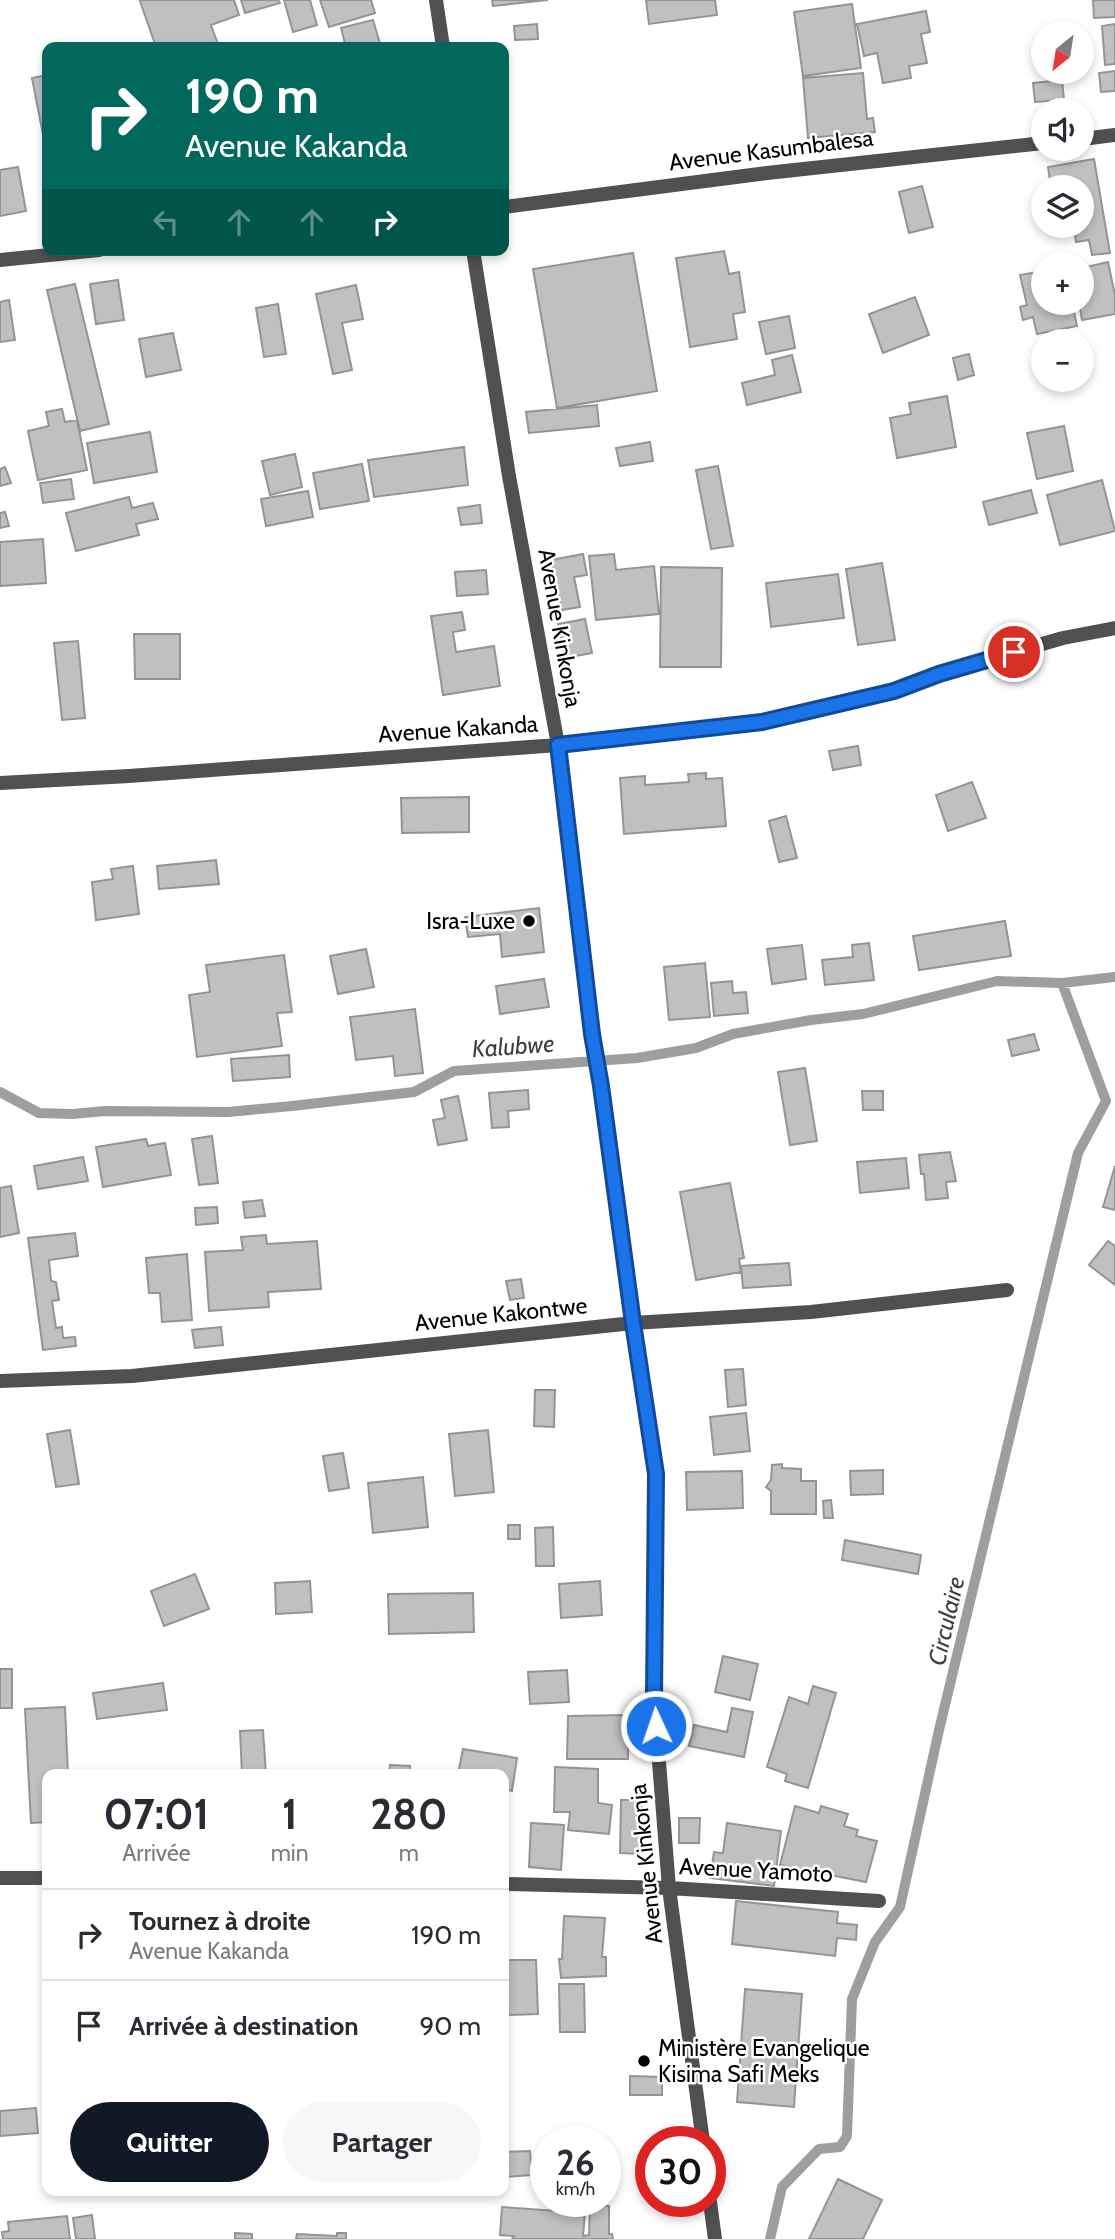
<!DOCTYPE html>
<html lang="fr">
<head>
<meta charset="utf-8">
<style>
  :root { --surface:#fff; --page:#f7f7f7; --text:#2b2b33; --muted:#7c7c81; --line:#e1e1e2; --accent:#111827 }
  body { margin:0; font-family:Cabin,sans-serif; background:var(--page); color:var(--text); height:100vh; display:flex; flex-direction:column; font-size:26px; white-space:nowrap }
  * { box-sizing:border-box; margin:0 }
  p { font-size:23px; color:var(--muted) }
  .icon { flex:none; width:38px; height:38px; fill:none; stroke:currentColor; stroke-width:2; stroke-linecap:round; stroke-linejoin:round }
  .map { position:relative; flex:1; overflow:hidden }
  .panel { position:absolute; left:42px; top:1769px; width:467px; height:427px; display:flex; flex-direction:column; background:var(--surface); border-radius:14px; box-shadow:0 4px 10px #0003 }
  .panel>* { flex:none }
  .guide { position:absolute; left:42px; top:42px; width:467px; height:214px; border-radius:14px; box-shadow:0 4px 10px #0003; background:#00695c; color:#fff; overflow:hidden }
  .needle { width:46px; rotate:210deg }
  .tools { position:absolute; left:1031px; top:21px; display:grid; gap:14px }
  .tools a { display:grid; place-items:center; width:63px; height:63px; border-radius:50%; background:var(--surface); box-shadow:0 4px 10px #0003; font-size:35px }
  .speed { position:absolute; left:530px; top:2126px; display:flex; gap:14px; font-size:35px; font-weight:700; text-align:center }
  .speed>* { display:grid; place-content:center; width:91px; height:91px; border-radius:50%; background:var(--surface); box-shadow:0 4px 10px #0003; line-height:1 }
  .speed small { font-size:18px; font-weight:400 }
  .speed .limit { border:10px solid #d22; background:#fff; color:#111 }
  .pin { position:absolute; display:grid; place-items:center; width:60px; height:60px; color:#fff; margin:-30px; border:4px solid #fff; border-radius:50%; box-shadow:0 2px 7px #0007 }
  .me { position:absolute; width:77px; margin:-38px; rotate:357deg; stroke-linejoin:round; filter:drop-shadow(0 0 5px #0008) }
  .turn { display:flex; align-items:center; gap:24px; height:147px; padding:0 28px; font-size:32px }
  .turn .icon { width:91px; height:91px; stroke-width:2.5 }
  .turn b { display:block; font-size:49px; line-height:60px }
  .lanes { display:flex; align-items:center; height:66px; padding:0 28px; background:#0003; justify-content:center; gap:35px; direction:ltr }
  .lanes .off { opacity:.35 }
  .eta { display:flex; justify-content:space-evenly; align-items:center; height:119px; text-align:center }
  .eta b { font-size:42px; font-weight:700; line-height:49px }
  .primary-button { display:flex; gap:14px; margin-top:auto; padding:14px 28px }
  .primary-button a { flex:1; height:80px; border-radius:42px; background:var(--accent); color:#fff; font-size:28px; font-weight:700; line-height:80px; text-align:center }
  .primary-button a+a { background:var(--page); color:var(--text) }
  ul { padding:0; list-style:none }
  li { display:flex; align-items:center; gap:21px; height:91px; padding:0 28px; border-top:2px solid var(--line) }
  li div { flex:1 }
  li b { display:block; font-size:26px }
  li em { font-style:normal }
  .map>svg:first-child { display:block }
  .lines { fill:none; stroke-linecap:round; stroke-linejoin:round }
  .stream { stroke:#9e9e9e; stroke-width:10 }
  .building { fill:#c0c0c0; stroke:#949494; stroke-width:2 }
  .minor { stroke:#505050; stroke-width:14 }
  .route-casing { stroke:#114b97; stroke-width:18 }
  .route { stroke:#1a73e8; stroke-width:12 }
  .poi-dot { fill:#000; stroke:#fff; stroke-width:2.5 }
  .labels { text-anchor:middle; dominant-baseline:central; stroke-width:5; stroke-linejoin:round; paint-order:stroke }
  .street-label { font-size:23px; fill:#000; stroke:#fff }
  .poi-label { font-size:23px; fill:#000; stroke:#fff; text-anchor:end }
  .water-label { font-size:24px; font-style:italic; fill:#3f3f3f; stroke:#fff }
</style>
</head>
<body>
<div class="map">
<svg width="1115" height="2239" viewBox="0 0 1115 2239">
  <rect width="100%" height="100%" fill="#fff"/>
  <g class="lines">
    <path class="stream" d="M 0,1092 L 39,1113 L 73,1114 L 105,1111 L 228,1112 L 292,1106 L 414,1092 L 454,1071 L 637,1058 L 696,1048 L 733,1034 L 811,1020 L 863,1014 L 997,981 L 1062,983 L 1115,977
      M 770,2239 L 782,2187 L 819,2149 L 840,2147 L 847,2136 L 852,1999 L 875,1942 L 900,1907 L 939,1730 L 1078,1153 L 1106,1101 L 1062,983"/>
  </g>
  <path class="building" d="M 142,0 L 234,0 L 239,15 L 211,25 L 219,47 L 156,47 L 140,1 Z
    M 241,0 L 278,0 L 280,3 L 245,13 Z
    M 284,0 L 310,0 L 317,25 L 293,32 Z
    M 320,0 L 371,0 L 375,13 L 329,27 Z
    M 492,0 L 548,0 L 493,6 Z
    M 646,0 L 715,0 L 717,15 L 649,24 Z
    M 1093,0 L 1115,0 L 1115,17 L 1094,18 Z
    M 852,4 L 861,68 L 803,76 L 794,12 Z
    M 926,11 L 930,32 L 921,34 L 927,63 L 909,66 L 911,78 L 883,83 L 877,53 L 864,56 L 857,24 Z
    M 373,20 L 381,47 L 346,47 L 341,28 Z
    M 537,24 L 538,39 L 515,40 L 514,26 Z
    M 1115,24 L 1115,64 L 1105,65 L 1102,26 Z
    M 1115,71 L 1115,91 L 1101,92 L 1099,73 Z
    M 863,73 L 867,119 L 873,118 L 875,132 L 808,138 L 803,78 Z
    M 47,75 L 47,145 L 45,145 L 32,78 Z
    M 1062,80 L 1064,100 L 1035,102 L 1033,83 Z
    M 1094,159 L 1110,253 L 1092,255 L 1089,240 L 1076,242 L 1074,228 L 1059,230 L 1058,226 L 1082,226 L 1082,187 L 1051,187 L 1048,167 Z
    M 18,167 L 26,211 L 0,216 L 0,170 Z
    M 922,186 L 933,227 L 909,233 L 899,192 Z
    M 724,251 L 729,274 L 739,272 L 745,312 L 733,314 L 737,339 L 690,347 L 676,258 Z
    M 633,253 L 657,391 L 557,408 L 533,269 Z
    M 1108,262 L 1115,295 L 1115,314 L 1082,320 L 1079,303 L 1082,303 L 1082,268 Z
    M 1043,271 L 1043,303 L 1072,303 L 1077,326 L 1037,334 L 1033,317 L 1023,320 L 1020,307 L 1027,305 L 1020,275 Z
    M 118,280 L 124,320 L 96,324 L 90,284 Z
    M 75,284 L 109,424 L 80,431 L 47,290 Z
    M 356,285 L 363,319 L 342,323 L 352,370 L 333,374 L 316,294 Z
    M 915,297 L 929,335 L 883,353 L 869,314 Z
    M 9,300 L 15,340 L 0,342 L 0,302 Z
    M 278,304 L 286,354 L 264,357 L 256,308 Z
    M 789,316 L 795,348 L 766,354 L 759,322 Z
    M 173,333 L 181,370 L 146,377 L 139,339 Z
    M 969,354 L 974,375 L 958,380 L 953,358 Z
    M 792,355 L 801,392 L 747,405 L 742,383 L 775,375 L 772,360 Z
    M 947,396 L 956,447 L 897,458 L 890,418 L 911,414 L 909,403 Z
    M 597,405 L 599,426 L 529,433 L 526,412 Z
    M 62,409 L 65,422 L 77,420 L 87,470 L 38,480 L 28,431 L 49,426 L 46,412 Z
    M 1064,426 L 1073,471 L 1037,479 L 1027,433 Z
    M 150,432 L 157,472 L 94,483 L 87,443 Z
    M 650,442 L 653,461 L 620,466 L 616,448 Z
    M 464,447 L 468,485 L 374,497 L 368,460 Z
    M 295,454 L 302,487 L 270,495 L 262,461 Z
    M 362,464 L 369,501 L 320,509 L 313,473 Z
    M 718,466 L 733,546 L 711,549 L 696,470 Z
    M 5,467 L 11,483 L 0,486 L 0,469 Z
    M 71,479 L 74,499 L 43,503 L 40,483 Z
    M 1102,480 L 1115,531 L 1060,545 L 1047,495 Z
    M 1031,490 L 1037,513 L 989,525 L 983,502 Z
    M 308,491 L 313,517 L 266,526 L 261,499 Z
    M 129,497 L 132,508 L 153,503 L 158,519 L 136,524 L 139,535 L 76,551 L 66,513 Z
    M 480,505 L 482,523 L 461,525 L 458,508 Z
    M 5,512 L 9,526 L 0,528 L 0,513 Z
    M 43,539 L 46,583 L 0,586 L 0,542 Z
    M 583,554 L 587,575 L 574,577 L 580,607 L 562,610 L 551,560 Z
    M 614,554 L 616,570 L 654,566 L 659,614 L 596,620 L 589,556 Z
    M 882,563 L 895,640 L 858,645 L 846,569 Z
    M 661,567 L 722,568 L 721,667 L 660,667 Z
    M 486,570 L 488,594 L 457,596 L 455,572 Z
    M 838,574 L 844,618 L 771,627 L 766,583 Z
    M 462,612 L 465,630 L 453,632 L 456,652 L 494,646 L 500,686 L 443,695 L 431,616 Z
    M 585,619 L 592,653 L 565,658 L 558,624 Z
    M 134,634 L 180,634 L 180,679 L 135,679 Z
    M 78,641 L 85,718 L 62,720 L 54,643 Z
    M 858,746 L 861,765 L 833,770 L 829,751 Z
    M 706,773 L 706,779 L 722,778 L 726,826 L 624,834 L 620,778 L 645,776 L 645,785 L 689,782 L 688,774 Z
    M 972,782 L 986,818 L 948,831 L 936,795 Z
    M 469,797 L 469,832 L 402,833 L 401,798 Z
    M 786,816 L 797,858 L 779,862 L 769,821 Z
    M 216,860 L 219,884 L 159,889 L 157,866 Z
    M 133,866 L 139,914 L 96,920 L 92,882 L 113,879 L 111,869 Z
    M 539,908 L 544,952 L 502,957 L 500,934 L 468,937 L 465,917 Z
    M 1005,921 L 1011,956 L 919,970 L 913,936 Z
    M 869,943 L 874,980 L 825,985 L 822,960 L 853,957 L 852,945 Z
    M 802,945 L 806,979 L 772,984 L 767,949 Z
    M 366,949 L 374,987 L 338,994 L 330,956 Z
    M 284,955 L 292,1012 L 277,1013 L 282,1046 L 197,1057 L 189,995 L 210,992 L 206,965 Z
    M 705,963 L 710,1017 L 669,1020 L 664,967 Z
    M 544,979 L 549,1007 L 500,1014 L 496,986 Z
    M 732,981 L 733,993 L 746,992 L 748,1013 L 714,1016 L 711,983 Z
    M 415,1009 L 423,1073 L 395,1076 L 393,1056 L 356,1060 L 350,1017 Z
    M 1034,1034 L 1039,1050 L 1012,1056 L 1008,1040 Z
    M 289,1055 L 290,1077 L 233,1081 L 231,1059 Z
    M 805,1068 L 817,1141 L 790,1145 L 778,1072 Z
    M 528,1090 L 529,1109 L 508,1111 L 509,1127 L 492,1128 L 489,1093 Z
    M 862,1091 L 883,1091 L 883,1110 L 863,1110 Z
    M 458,1096 L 467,1140 L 438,1145 L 433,1120 L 445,1118 L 441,1100 Z
    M 212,1136 L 218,1183 L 199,1185 L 192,1139 Z
    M 146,1139 L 148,1146 L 165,1143 L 171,1175 L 103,1187 L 96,1147 Z
    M 950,1152 L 956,1181 L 946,1182 L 948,1198 L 926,1200 L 924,1174 L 921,1174 L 919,1155 Z
    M 83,1157 L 88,1181 L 38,1189 L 34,1166 Z
    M 906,1158 L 909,1188 L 860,1193 L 857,1162 Z
    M 1115,1166 L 1115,1210 L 1103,1207 Z
    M 730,1183 L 744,1258 L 739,1259 L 741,1272 L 696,1280 L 680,1192 Z
    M 11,1186 L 19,1233 L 0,1237 L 0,1188 Z
    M 262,1200 L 265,1216 L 245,1218 L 243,1202 Z
    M 217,1207 L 218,1223 L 196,1225 L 195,1208 Z
    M 75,1233 L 78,1256 L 49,1260 L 51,1281 L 56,1282 L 59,1300 L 52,1301 L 56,1328 L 62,1327 L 63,1338 L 75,1337 L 76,1346 L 43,1350 L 28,1238 Z
    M 266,1235 L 267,1244 L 317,1241 L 321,1289 L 268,1292 L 269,1307 L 209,1311 L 205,1252 L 243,1250 L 241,1237 Z
    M 1108,1241 L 1115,1246 L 1115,1285 L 1089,1265 Z
    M 187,1254 L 192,1320 L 162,1322 L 160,1293 L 149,1293 L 146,1258 Z
    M 789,1263 L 791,1285 L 743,1288 L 741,1266 Z
    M 521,1279 L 524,1298 L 510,1300 L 506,1281 Z
    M 221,1327 L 223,1345 L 195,1348 L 192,1330 Z
    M 743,1369 L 746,1405 L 728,1407 L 725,1370 Z
    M 535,1390 L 555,1390 L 554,1427 L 534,1426 Z
    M 746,1413 L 750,1451 L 714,1455 L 710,1417 Z
    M 70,1430 L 79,1484 L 56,1487 L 47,1434 Z
    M 488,1430 L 494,1492 L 455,1496 L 449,1434 Z
    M 343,1453 L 349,1488 L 329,1491 L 323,1456 Z
    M 782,1464 L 782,1468 L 801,1469 L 801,1481 L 816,1481 L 816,1514 L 771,1514 L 771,1491 L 766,1487 L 771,1480 L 772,1465 Z
    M 883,1470 L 883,1494 L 851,1495 L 850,1471 Z
    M 742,1471 L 743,1508 L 687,1510 L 686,1472 Z
    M 423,1477 L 428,1527 L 373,1533 L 368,1483 Z
    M 831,1500 L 833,1518 L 824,1518 L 823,1501 Z
    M 508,1525 L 520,1525 L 520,1539 L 508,1539 Z
    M 553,1527 L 554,1566 L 536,1566 L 535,1528 Z
    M 845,1540 L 921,1555 L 918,1574 L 842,1560 Z
    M 195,1574 L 209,1609 L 164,1626 L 151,1591 Z
    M 310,1581 L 312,1612 L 276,1614 L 275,1583 Z
    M 600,1581 L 602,1615 L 561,1618 L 559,1584 Z
    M 473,1593 L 474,1632 L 389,1634 L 388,1594 Z
    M 723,1656 L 758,1664 L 750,1700 L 715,1692 Z
    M 0,1669 L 12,1669 L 12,1708 L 0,1708 Z
    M 567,1670 L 569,1702 L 530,1704 L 528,1672 Z
    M 163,1683 L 167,1710 L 97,1719 L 93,1693 Z
    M 813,1686 L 836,1693 L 808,1788 L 785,1781 L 787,1774 L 767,1767 L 789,1697 L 808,1704 Z
    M 65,1707 L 68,1774 L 47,1774 L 47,1822 L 31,1823 L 25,1709 Z
    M 732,1708 L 753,1712 L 744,1757 L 689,1746 L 694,1725 L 727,1732 Z
    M 628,1715 L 628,1759 L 567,1759 L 568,1716 Z
    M 263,1730 L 266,1774 L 242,1774 L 240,1731 Z
    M 463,1749 L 517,1758 L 512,1791 L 504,1789 L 504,1774 L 458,1774 Z
    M 390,1765 L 410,1766 L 410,1774 L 389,1774 Z
    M 555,1767 L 598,1769 L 598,1803 L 612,1805 L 609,1834 L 568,1830 L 570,1812 L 554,1812 Z
    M 621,1800 L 642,1800 L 640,1854 L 620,1853 Z
    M 795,1806 L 819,1813 L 821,1806 L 848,1814 L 844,1826 L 858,1830 L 856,1836 L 877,1841 L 866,1882 L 780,1865 Z
    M 679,1818 L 700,1818 L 699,1843 L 679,1843 Z
    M 531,1823 L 564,1825 L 561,1870 L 529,1867 Z
    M 727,1823 L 781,1831 L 774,1886 L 710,1878 L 714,1852 L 723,1853 Z
    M 736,1901 L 838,1912 L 837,1923 L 857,1925 L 856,1940 L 837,1938 L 835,1956 L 732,1944 Z
    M 564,1916 L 605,1918 L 602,1957 L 606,1957 L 606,1976 L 561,1978 L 559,1959 L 562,1959 Z
    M 504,1960 L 536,1960 L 538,2014 L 504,2015 Z
    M 559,1984 L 584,1984 L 585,2032 L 560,2032 Z
    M 745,1989 L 802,1994 L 794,2107 L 737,2102 Z
    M 630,2076 L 662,2077 L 662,2095 L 630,2095 Z
    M 36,2108 L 38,2133 L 0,2136 L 0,2111 Z
    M 530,2151 L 532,2175 L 504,2177 L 504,2152 Z
    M 838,2179 L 882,2200 L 863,2239 L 809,2239 Z
    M 134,2191 L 188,2191 L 188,2192 L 134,2195 Z
    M 590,2205 L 609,2206 L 609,2234 L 612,2234 L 613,2239 L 512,2239 L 514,2236 L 500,2235 L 502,2207 L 585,2213 L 583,2236 L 589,2235 Z
    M 92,2215 L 95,2239 L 76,2239 L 73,2218 Z
    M 67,2216 L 70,2239 L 3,2239 L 2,2232 L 9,2231 L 8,2222 Z
    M 235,2233 L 252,2234 L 252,2239 L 235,2239 Z
    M 337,2233 L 346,2233 L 346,2239 L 296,2239 L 297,2234 L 337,2236 Z"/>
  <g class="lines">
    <path class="minor" d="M 436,0 L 443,47
      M 1082,139 L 1115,135
      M 504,207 L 767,173 L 1043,143
      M 473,250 L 509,476 L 558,745 L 592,1034 L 601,1086 L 633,1323 L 656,1474 L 654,1699 L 669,1888 L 703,2142
      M 0,260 L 99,250
      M 0,783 L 129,776 L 558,745 L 762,722 L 894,691 L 939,674 L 1063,638 L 1115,628
      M 0,1381 L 132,1376 L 633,1323 L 811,1312 L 1007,1290
      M 0,1878 L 47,1878
      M 504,1884 L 669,1888 L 879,1901
      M 710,2202 L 715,2239"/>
  </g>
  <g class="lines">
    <defs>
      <path id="route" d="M 656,1726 L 654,1699 L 656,1474 L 633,1323 L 601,1086 L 592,1034 L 558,745 L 762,722 L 894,691 L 939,674 L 1014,652"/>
    </defs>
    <use href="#route" class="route-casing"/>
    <use href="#route" class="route"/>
  </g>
  <g class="poi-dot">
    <circle cx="529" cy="921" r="7"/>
    <circle cx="644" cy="2061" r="7"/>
  </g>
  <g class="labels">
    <g class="street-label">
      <text transform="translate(771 150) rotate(-7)">Avenue Kasumbalesa</text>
      <text transform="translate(560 628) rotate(80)">Avenue Kinkonja</text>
      <text transform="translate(458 729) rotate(-4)">Avenue Kakanda</text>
      <text transform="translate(501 1314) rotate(-6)">Avenue Kakontwe</text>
      <text transform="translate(646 1864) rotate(-96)">Avenue Kinkonja</text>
      <text transform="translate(756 1870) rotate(3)">Avenue Yamoto</text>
    </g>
    <g class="poi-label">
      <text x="515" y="921">Isra-Luxe</text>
      <text x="658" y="2048" text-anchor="start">Ministère Evangelique<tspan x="658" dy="26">Kisima Safi Meks</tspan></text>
    </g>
    <g class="water-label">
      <text transform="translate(513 1046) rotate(-4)">Kalubwe</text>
      <text transform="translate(946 1621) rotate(-77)">Circulaire</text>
    </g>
  </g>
</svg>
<div class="tools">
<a><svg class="needle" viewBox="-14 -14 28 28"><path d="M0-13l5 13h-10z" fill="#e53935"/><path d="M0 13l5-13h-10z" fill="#7c7c81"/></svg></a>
<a><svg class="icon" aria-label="sound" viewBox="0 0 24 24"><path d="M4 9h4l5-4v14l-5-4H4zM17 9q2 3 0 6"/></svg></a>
<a><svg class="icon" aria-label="layers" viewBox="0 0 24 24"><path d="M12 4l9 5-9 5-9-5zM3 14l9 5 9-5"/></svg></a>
<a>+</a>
<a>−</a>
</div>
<div class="speed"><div>26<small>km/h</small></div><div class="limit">30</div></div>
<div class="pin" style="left:1014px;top:652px;background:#d93025"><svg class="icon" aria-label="arrive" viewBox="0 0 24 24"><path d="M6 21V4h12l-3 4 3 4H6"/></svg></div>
<svg class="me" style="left:656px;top:1726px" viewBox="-20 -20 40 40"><circle r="17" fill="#1a73e8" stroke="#fff" stroke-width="3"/><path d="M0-11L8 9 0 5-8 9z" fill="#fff"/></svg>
<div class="guide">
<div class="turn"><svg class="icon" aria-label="right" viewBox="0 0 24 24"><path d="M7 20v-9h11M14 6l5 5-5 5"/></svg><div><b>190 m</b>Avenue Kakanda</div></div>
<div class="lanes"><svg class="icon off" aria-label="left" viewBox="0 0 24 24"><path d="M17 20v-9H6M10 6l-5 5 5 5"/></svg><svg class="icon off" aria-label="ahead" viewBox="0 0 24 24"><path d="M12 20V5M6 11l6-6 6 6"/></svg><svg class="icon off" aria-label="ahead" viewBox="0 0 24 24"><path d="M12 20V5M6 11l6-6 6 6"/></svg><svg class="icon" aria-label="right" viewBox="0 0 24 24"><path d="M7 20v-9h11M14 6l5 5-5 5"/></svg></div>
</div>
<section class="panel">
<div class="eta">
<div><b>07:01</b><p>Arrivée</p></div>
<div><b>1</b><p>min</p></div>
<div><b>280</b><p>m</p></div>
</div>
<ul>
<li><svg class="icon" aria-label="right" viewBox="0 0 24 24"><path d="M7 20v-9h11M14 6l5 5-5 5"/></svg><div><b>Tournez à droite</b><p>Avenue Kakanda</p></div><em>190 m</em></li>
<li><svg class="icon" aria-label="arrive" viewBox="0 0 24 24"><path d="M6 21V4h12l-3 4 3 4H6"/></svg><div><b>Arrivée à destination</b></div><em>90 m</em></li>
</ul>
<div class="primary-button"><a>Quitter</a><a>Partager</a></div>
</section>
</div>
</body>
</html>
